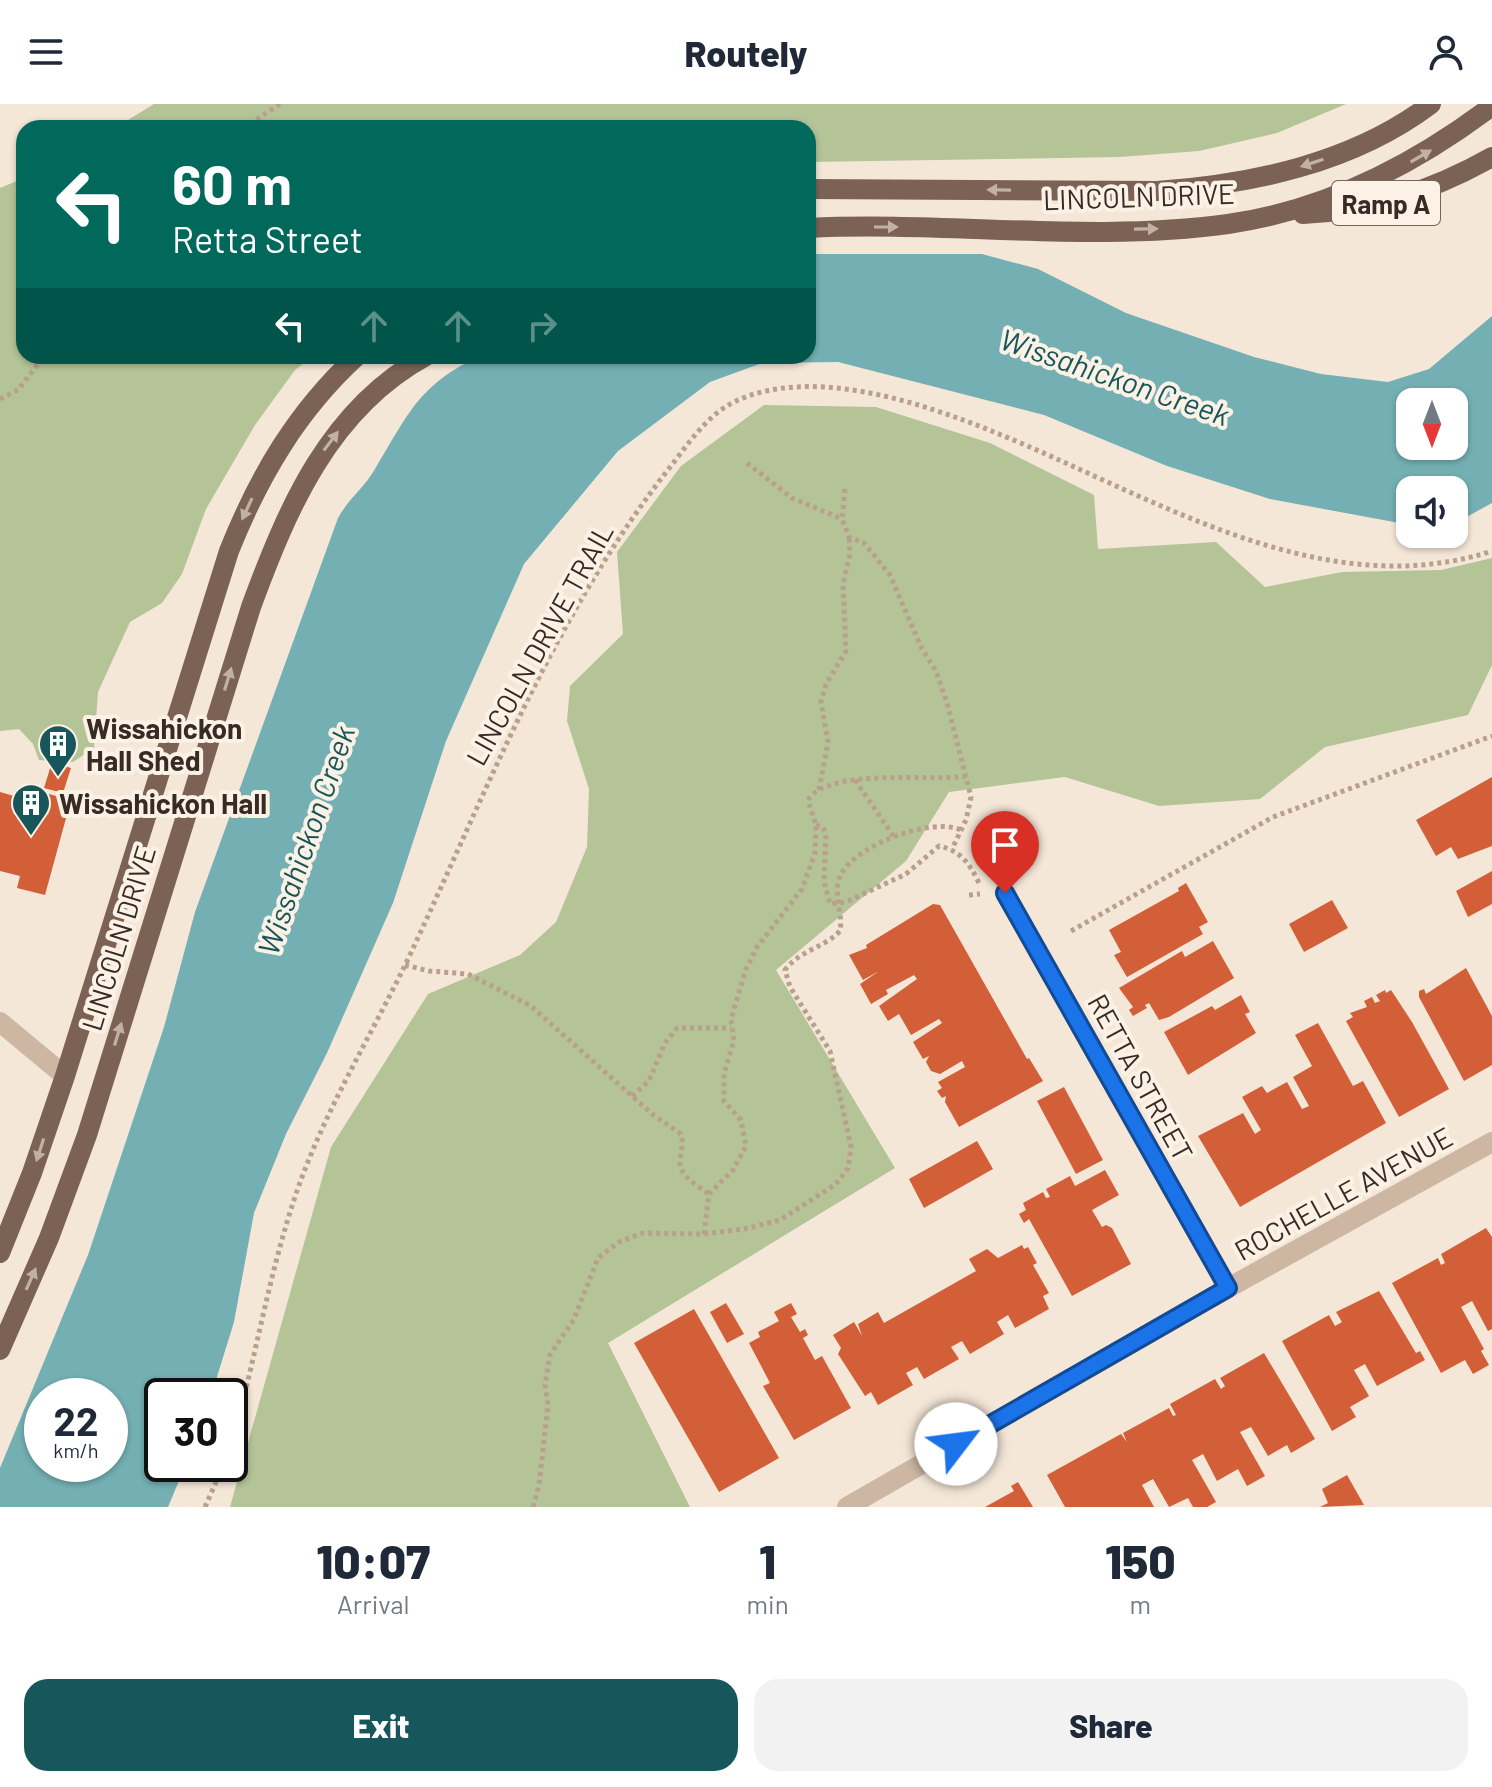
<!DOCTYPE html>
<html lang="en">
<head>
<meta charset="utf-8">
<style>
  :root { --surface:#fff; --page:#f2f2f3; --text:#1f2937; --muted:#747a83; --accent:#17575c }
  body { margin:0; font-family:Barlow,sans-serif; background:var(--page); color:var(--text); height:100vh; display:flex; flex-direction:column; font-size:30px; white-space:nowrap }
  * { box-sizing:border-box; margin:0 }
  p { font-size:26px; color:var(--muted) }
  .icon { flex:none; width:44px; height:44px; fill:none; stroke:currentColor; stroke-width:2; stroke-linecap:round; stroke-linejoin:round }
  .map { position:relative; height:1403px; overflow:hidden }
  .side { display:flex; flex-direction:column; background:var(--surface); flex:1 }
  .side>* { flex:none }
  .top-card { position:absolute; left:16px; top:16px; width:800px; height:244px; border-radius:24px; box-shadow:0 2px 6px #0004; background:#00695c; color:#fff; overflow:hidden }
  .needle { width:52px; rotate:180deg }
  .fabs { position:absolute; left:1396px; top:284px; display:grid; gap:16px }
  .fabs a { display:grid; place-items:center; width:72px; height:72px; border-radius:16px; background:var(--surface); box-shadow:0 2px 6px #0004; font-size:40px }
  .speed { position:absolute; left:24px; top:1274px; display:flex; gap:16px; font-size:40px; font-weight:700; text-align:center }
  .speed>* { display:grid; place-content:center; width:104px; height:104px; border-radius:50%; background:var(--surface); box-shadow:0 2px 6px #0004; line-height:1 }
  .speed small { font-size:20px; font-weight:400 }
  .speed .limit { border:4px solid #111; border-radius:12px; background:#fff; color:#111 }
  .pin { position:absolute; display:grid; place-items:center; width:68px; height:68px; color:#fff; margin:-82px -34px; border-radius:50% 50% 50% 0; rotate:-45deg; box-shadow:0 0 8px #0007 }
  .pin .icon { rotate:45deg }
  .me { position:absolute; width:88px; margin:-44px; rotate:60deg; stroke-linejoin:round; filter:drop-shadow(0 0 6px #0008) }
  .turn { display:flex; align-items:center; gap:28px; height:168px; padding:0 24px; font-size:36px }
  .turn .icon { width:104px; height:104px; stroke-width:2.5 }
  .turn b { display:block; font-size:56px; line-height:68px }
  .lanes { display:flex; align-items:center; height:76px; padding:0 24px; background:#0003; justify-content:center; gap:40px; direction:ltr }
  .lanes .off { opacity:.35 }
  .eta { display:flex; justify-content:space-evenly; align-items:center; height:136px; text-align:center }
  .eta b { font-size:48px; font-weight:800; line-height:56px }
  .action { display:flex; gap:16px; margin-top:auto; padding:16px 24px }
  .action a { flex:1; height:92px; border-radius:24px; background:var(--accent); color:#fff; font-size:32px; font-weight:800; line-height:92px; text-align:center }
  .action a+a { background:var(--page); color:var(--text) }
  header { display:flex; justify-content:space-between; align-items:center; height:104px; padding:0 24px; background:var(--surface); font-size:36px; font-weight:800 }
  .map>svg:first-child { display:block }
  .green { fill:#b4c497 }
  .water { fill:#74b0b3; fill-rule:evenodd }
  .building { fill:#d25f38 }
  .lines { fill:none; stroke-linecap:round; stroke-linejoin:round }
  .path { stroke:#b9a08d; stroke-width:5; stroke-dasharray:4 4; stroke-linecap:butt }
  .minor { stroke:#cdb7a3; stroke-width:20 }
  .primary { stroke:#7b6255; stroke-width:20 }
  .oneway { fill:#c1b1a4 }
  .route-casing { stroke:#114b97; stroke-width:20 }
  .route { stroke:#1a73e8; stroke-width:14 }
  .labels { text-anchor:middle; dominant-baseline:central; stroke-width:8; stroke-linejoin:round; paint-order:stroke }
  .shield { fill:#fbf1e5; stroke:#72665f; stroke-width:2 }
  .shield-label { font-size:26px; font-weight:bold; fill:#372b26 }
  .street-label { font-size:28px; fill:#372b26; stroke:#fbf1e5 }
  .poi-label { font-size:28px; font-weight:bold; fill:#372b26; stroke:#fbf1e5; text-anchor:start }
  .water-label { font-size:30px; font-style:italic; fill:#17575c; stroke:#fbf1e5 }
</style>
</head>
<body>
<header><svg class="icon" aria-label="menu" viewBox="0 0 24 24"><path d="M4 6h16M4 12h16M4 18h16"/></svg>Routely<svg class="icon" aria-label="person" viewBox="0 0 24 24"><circle cx="12" cy="8" r="4"/><path d="M4 21q1-7 8-7t8 7"/></svg></header>
<div class="map">
<svg width="1492" height="1403" viewBox="0 0 1492 1403">
  <rect width="100%" height="100%" fill="#f4e7d8"/>
  <path class="green" d="M 154,0 L 1346,0 L 1277,29 L 1199,47 L 1120,53 L 808,58 L 808,24 L 115,24 Z
    M 24,74 L 24,252 L 313,252 L 295,266 L 255,321 L 206,405 L 182,470 L 162,499 L 130,518 L 98,588 L 94,644 L 73,658 L 39,656 L 33,640 L 19,625 L 0,627 L 0,84 Z
    M 764,301 L 876,303 L 990,339 L 1094,391 L 1098,445 L 1216,438 L 1265,483 L 1342,468 L 1441,466 L 1492,454 L 1492,561 L 1468,611 L 1325,643 L 1260,695 L 1159,702 L 1065,673 L 949,688 L 906,757 L 776,866 L 895,1064 L 608,1239 L 690,1403 L 230,1403 L 331,1043 L 428,890 L 520,851 L 556,818 L 587,743 L 589,685 L 567,617 L 570,582 L 623,530 L 617,448 L 681,362 Z"/>
  <path class="water" d="M 808,150 L 982,150 L 1038,165 L 1126,209 L 1254,253 L 1321,270 L 1388,278 L 1429,265 L 1492,212 L 1492,399 L 1454,420 L 1454,386 L 1410,386 L 1410,421 L 1270,395 L 1167,362 L 1044,311 L 838,258 L 762,259 L 710,278 L 618,347 L 524,460 L 446,637 L 393,799 L 327,949 L 286,1030 L 254,1109 L 234,1218 L 211,1292 L 162,1292 L 162,1360 L 186,1360 L 168,1403 L 0,1403 L 0,1364 L 88,1151 L 164,923 L 195,808 L 338,414 C 349,394 364,384 375,365 C 409,309 418,282 479,252 L 808,252 ZM 1410,298 L 1454,298 L 1454,342 L 1410,342 ZM 42,1292 L 110,1292 L 110,1360 L 42,1360 Z"/>
  <path class="building" d="M 52,658 L 71,664 L 63,689 L 44,684 Z
    M 1492,673 L 1492,742 L 1458,755 L 1451,743 L 1436,752 L 1416,716 Z
    M 0,688 L 42,700 L 45,689 L 71,696 L 45,791 L 17,784 L 20,772 L 0,767 Z
    M 1492,767 L 1492,800 L 1468,813 L 1456,787 Z
    M 1186,779 L 1208,818 L 1199,823 L 1203,830 L 1127,873 L 1114,851 L 1121,848 L 1109,826 L 1179,787 L 1178,784 Z
    M 1332,796 L 1348,824 L 1304,848 L 1289,820 Z
    M 933,800 L 940,801 L 1027,955 L 1029,954 L 1043,977 L 959,1023 L 945,998 L 946,992 L 942,994 L 937,987 L 942,984 L 938,978 L 965,963 L 962,957 L 940,970 L 931,967 L 926,958 L 929,952 L 923,955 L 913,938 L 942,919 L 939,915 L 911,931 L 899,910 L 888,917 L 879,902 L 917,875 L 914,871 L 886,886 L 888,890 L 871,900 L 860,880 L 879,867 L 863,876 L 849,851 L 867,844 L 866,841 Z
    M 1213,837 L 1234,874 L 1169,913 L 1159,916 L 1149,899 L 1145,901 L 1147,904 L 1133,912 L 1129,906 L 1133,903 L 1119,884 L 1182,847 L 1185,853 Z
    M 1466,864 L 1492,912 L 1492,961 L 1464,977 L 1419,893 L 1419,887 L 1424,885 L 1426,890 Z
    M 1385,886 L 1386,889 L 1391,886 L 1412,918 L 1449,985 L 1399,1013 L 1346,917 L 1353,913 L 1350,909 L 1367,903 L 1364,897 L 1372,893 L 1375,899 L 1380,897 L 1376,891 Z
    M 1241,891 L 1250,908 L 1245,910 L 1256,929 L 1188,971 L 1164,928 L 1212,902 L 1215,906 Z
    M 1318,919 L 1353,982 L 1363,977 L 1386,1019 L 1240,1103 L 1198,1032 L 1243,1009 L 1255,1030 L 1261,1026 L 1242,993 L 1262,982 L 1267,989 L 1287,978 L 1302,1005 L 1309,1002 L 1293,973 L 1312,962 L 1295,931 Z
    M 1064,983 L 1103,1056 L 1076,1070 L 1037,997 Z
    M 977,1037 L 993,1065 L 924,1104 L 909,1075 Z
    M 1105,1066 L 1119,1091 L 1092,1106 L 1102,1123 L 1106,1121 L 1112,1124 L 1131,1160 L 1072,1192 L 1029,1115 L 1024,1119 L 1019,1110 L 1026,1106 L 1023,1099 L 1043,1088 L 1046,1094 L 1050,1093 L 1046,1085 L 1070,1072 L 1075,1082 Z
    M 1486,1124 L 1492,1133 L 1492,1225 L 1488,1227 L 1472,1197 L 1461,1203 L 1484,1245 L 1481,1247 L 1489,1261 L 1473,1270 L 1465,1256 L 1441,1269 L 1392,1179 L 1438,1154 L 1441,1161 L 1445,1159 L 1441,1150 Z
    M 1022,1141 L 1024,1145 L 1028,1143 L 1037,1159 L 1033,1161 L 1049,1189 L 1043,1192 L 1049,1205 L 1015,1224 L 1008,1211 L 997,1218 L 1004,1230 L 970,1250 L 962,1237 L 951,1243 L 959,1255 L 924,1275 L 917,1263 L 906,1269 L 913,1281 L 878,1301 L 871,1288 L 865,1292 L 838,1250 L 841,1244 L 833,1231 L 854,1218 L 862,1232 L 858,1220 L 878,1208 L 884,1219 L 976,1167 L 969,1155 L 987,1145 L 998,1154 Z
    M 1379,1187 L 1416,1249 L 1420,1247 L 1425,1256 L 1377,1282 L 1365,1260 L 1354,1266 L 1369,1292 L 1350,1303 L 1356,1313 L 1332,1327 L 1282,1237 L 1329,1211 L 1335,1222 L 1342,1218 L 1336,1208 Z
    M 726,1199 L 744,1230 L 727,1239 L 710,1208 Z
    M 791,1199 L 797,1210 L 791,1213 L 800,1228 L 805,1225 L 808,1231 L 803,1234 L 815,1256 L 822,1252 L 851,1304 L 794,1336 L 763,1282 L 770,1279 L 749,1239 L 760,1233 L 758,1228 L 779,1217 L 774,1208 Z
    M 694,1205 L 779,1354 L 719,1388 L 634,1239 Z
    M 1264,1249 L 1315,1335 L 1291,1349 L 1287,1341 L 1268,1352 L 1251,1323 L 1240,1328 L 1265,1372 L 1247,1382 L 1238,1365 L 1217,1377 L 1203,1350 L 1192,1356 L 1216,1398 L 1207,1403 L 1193,1403 L 1188,1394 L 1169,1403 L 1153,1375 L 1142,1381 L 1154,1403 L 1065,1403 L 1047,1371 L 1121,1330 L 1127,1338 L 1123,1329 L 1169,1304 L 1173,1312 L 1176,1311 L 1170,1300 L 1215,1275 L 1221,1285 L 1225,1282 L 1220,1274 Z
    M 1347,1371 L 1364,1401 L 1320,1403 L 1328,1399 L 1322,1385 Z
    M 1018,1378 L 1033,1403 L 985,1403 L 1014,1387 L 1011,1382 Z"/>
  <g class="lines">
    <path class="path" d="M 243,24 L 280,0
      M 0,295 L 18,286 L 44,252
      M 747,359 L 792,394 L 842,415
      M 845,385 L 842,415 L 849,433 L 864,439 L 890,471 L 922,545 L 936,567 L 947,599 L 971,693 L 966,716 L 952,745
      M 855,676 L 894,733
      M 819,686 L 828,638 L 821,598 L 826,580 L 846,547 L 843,480 L 850,450 L 849,433
      M 816,721 L 823,723 L 826,730 L 824,777 L 830,800 L 846,798 L 906,770 L 939,742 C 961,747 969,759 979,779
      M 969,791 L 980,790
      M 1071,827 L 1273,713 L 1492,632
      M 405,861 L 429,867 L 468,870 L 531,902 L 652,1010 L 681,1030 C 684,1042 681,1044 680,1056 C 678,1071 698,1082 709,1090
      M 632,992 L 649,977 L 665,939 L 677,924 L 731,924
      M 704,1130 L 709,1090 L 733,1066 L 746,1042 L 741,1016 L 724,997 L 724,970 L 734,936 L 731,915 L 746,865 L 757,843 L 802,785 L 815,749 L 816,721 L 808,696 C 829,663 930,678 966,672
      M 230,1345 C 255,1260 268,1171 297,1087 C 325,1006 371,932 408,855 C 488,685 551,517 667,367 C 687,342 706,311 736,297 C 811,262 920,298 994,328 C 1147,389 1320,503 1492,447
      M 205,1403 L 224,1360
      M 533,1403 L 539,1381 L 548,1301 L 545,1281 L 550,1251 L 574,1215 L 598,1154 L 619,1138 L 643,1129 L 704,1130 L 744,1125 L 780,1116 L 836,1080 L 848,1064 L 851,1043 L 830,947 L 790,883 L 785,866 C 800,846 824,844 840,827 C 843,811 835,794 838,778 C 846,743 932,712 961,726"/>
    <path class="minor" d="M 1005,789 L 1228,1184
      M 0,918 L 65,972
      M 847,1403 L 1228,1184 L 1492,1038"/>
    <path class="primary" d="M 808,85 L 1157,87 C 1253,80 1353,59 1431,0
      M 1303,110 C 1371,107 1432,87 1492,53
      M 808,124 C 946,117 1091,139 1228,120 C 1326,106 1414,61 1492,2
      M 0,1149 L 32,1069 L 65,972 L 229,447 C 259,372 297,307 357,252
      M 0,1246 L 49,1134 L 87,1031 L 251,503 C 287,405 329,305 426,252"/>
  </g>
  <defs><path id="oneway-solid" d="M-6-.8H1V-3.2L6.5 0L1 3.2V.8H-6Z" transform="scale(2)"/></defs>
  <g class="oneway">
    <use href="#oneway-solid" transform="translate(1421 52) rotate(-30)"/>
    <use href="#oneway-solid" transform="translate(1312 59) rotate(162)"/>
    <use href="#oneway-solid" transform="translate(999 86) rotate(-179)"/>
    <use href="#oneway-solid" transform="translate(886 123)"/>
    <use href="#oneway-solid" transform="translate(1146 125) rotate(-1)"/>
    <use href="#oneway-solid" transform="translate(331 337) rotate(-53)"/>
    <use href="#oneway-solid" transform="translate(247 405) rotate(115)"/>
    <use href="#oneway-solid" transform="translate(228 575) rotate(-73)"/>
    <use href="#oneway-solid" transform="translate(118 930) rotate(-73)"/>
    <use href="#oneway-solid" transform="translate(40 1046) rotate(108)"/>
    <use href="#oneway-solid" transform="translate(31 1175) rotate(-66)"/>
  </g>
  <g class="lines">
    <defs>
      <path id="route" d="M 956,1340 L 1228,1184 L 1005,789"/>
    </defs>
    <use href="#route" class="route-casing"/>
    <use href="#route" class="route"/>
  </g>
  <defs>
    <symbol id="building-pin" viewBox="-11 -11 22 30"><path d="M0 17L-7.5 6A9.5 9.5 0 1 1 7.5 6Z" fill="#17575c" stroke="#fbf1e5"/><path d="M-4-6H4V6H1V3H-1V6H-4ZM-2.5-4.3h1.7v1.8h-1.7ZM.8-4.3h1.7v1.8H.8ZM-2.5-1h1.7V.8h-1.7ZM.8-1h1.7V.8H.8Z" fill="#fff"/></symbol>
  </defs>
  <g fill-rule="evenodd">
    <use href="#building-pin" x="36" y="618" width="44" height="60"/>
    <use href="#building-pin" x="9" y="677" width="44" height="60"/>
  </g>
  <g class="labels">
    <rect class="shield" x="1332" y="77" width="108" height="44" rx="6"/>
    <g class="shield-label">
      <text x="1386" y="99">Ramp A</text>
    </g>
    <g class="street-label">
      <text transform="translate(1139 92) rotate(-2)">LINCOLN DRIVE</text>
      <text transform="translate(539 540) rotate(-61)">LINCOLN DRIVE TRAIL</text>
      <text transform="translate(118 834) rotate(-73)">LINCOLN DRIVE</text>
      <text transform="translate(1141 973) rotate(61)">RETTA STREET</text>
      <text transform="translate(1343 1089) rotate(-29)">ROCHELLE AVENUE</text>
    </g>
    <g class="poi-label">
      <text x="86" y="624">Wissahickon<tspan x="86" dy="32">Hall Shed</tspan></text>
      <text x="59" y="699">Wissahickon Hall</text>
    </g>
    <g class="water-label">
      <text transform="translate(1115 272) rotate(19)">Wissahickon Creek</text>
      <text transform="translate(305 736) rotate(-71)">Wissahickon Creek</text>
    </g>
  </g>
</svg>
<div class="fabs">
<a><svg class="needle" viewBox="-14 -14 28 28"><path d="M0-13l5 13h-10z" fill="#e53935"/><path d="M0 13l5-13h-10z" fill="#747a83"/></svg></a>
<a><svg class="icon" aria-label="sound" viewBox="0 0 24 24"><path d="M4 9h4l5-4v14l-5-4H4zM17 9q2 3 0 6"/></svg></a>
</div>
<div class="speed"><div>22<small>km/h</small></div><div class="limit">30</div></div>
<div class="pin" style="left:1005px;top:789px;background:#d93025"><svg class="icon" aria-label="arrive" viewBox="0 0 24 24"><path d="M6 21V4h12l-3 4 3 4H6"/></svg></div>
<svg class="me" style="left:956px;top:1340px" viewBox="-20 -20 40 40"><circle r="19" fill="#fff"/><path d="M0-13L10 11 0 6-10 11z" fill="#1a73e8"/></svg>
<div class="top-card">
<div class="turn"><svg class="icon" aria-label="left" viewBox="0 0 24 24"><path d="M17 20v-9H6M10 6l-5 5 5 5"/></svg><div><b>60 m</b>Retta Street</div></div>
<div class="lanes"><svg class="icon" aria-label="left" viewBox="0 0 24 24"><path d="M17 20v-9H6M10 6l-5 5 5 5"/></svg><svg class="icon off" aria-label="ahead" viewBox="0 0 24 24"><path d="M12 20V5M6 11l6-6 6 6"/></svg><svg class="icon off" aria-label="ahead" viewBox="0 0 24 24"><path d="M12 20V5M6 11l6-6 6 6"/></svg><svg class="icon off" aria-label="right" viewBox="0 0 24 24"><path d="M7 20v-9h11M14 6l5 5-5 5"/></svg></div>
</div>
</div>
<section class="side">
<div class="eta">
<div><b>10:07</b><p>Arrival</p></div>
<div><b>1</b><p>min</p></div>
<div><b>150</b><p>m</p></div>
</div>
<div class="action"><a>Exit</a><a>Share</a></div>
</section>
</body>
</html>
